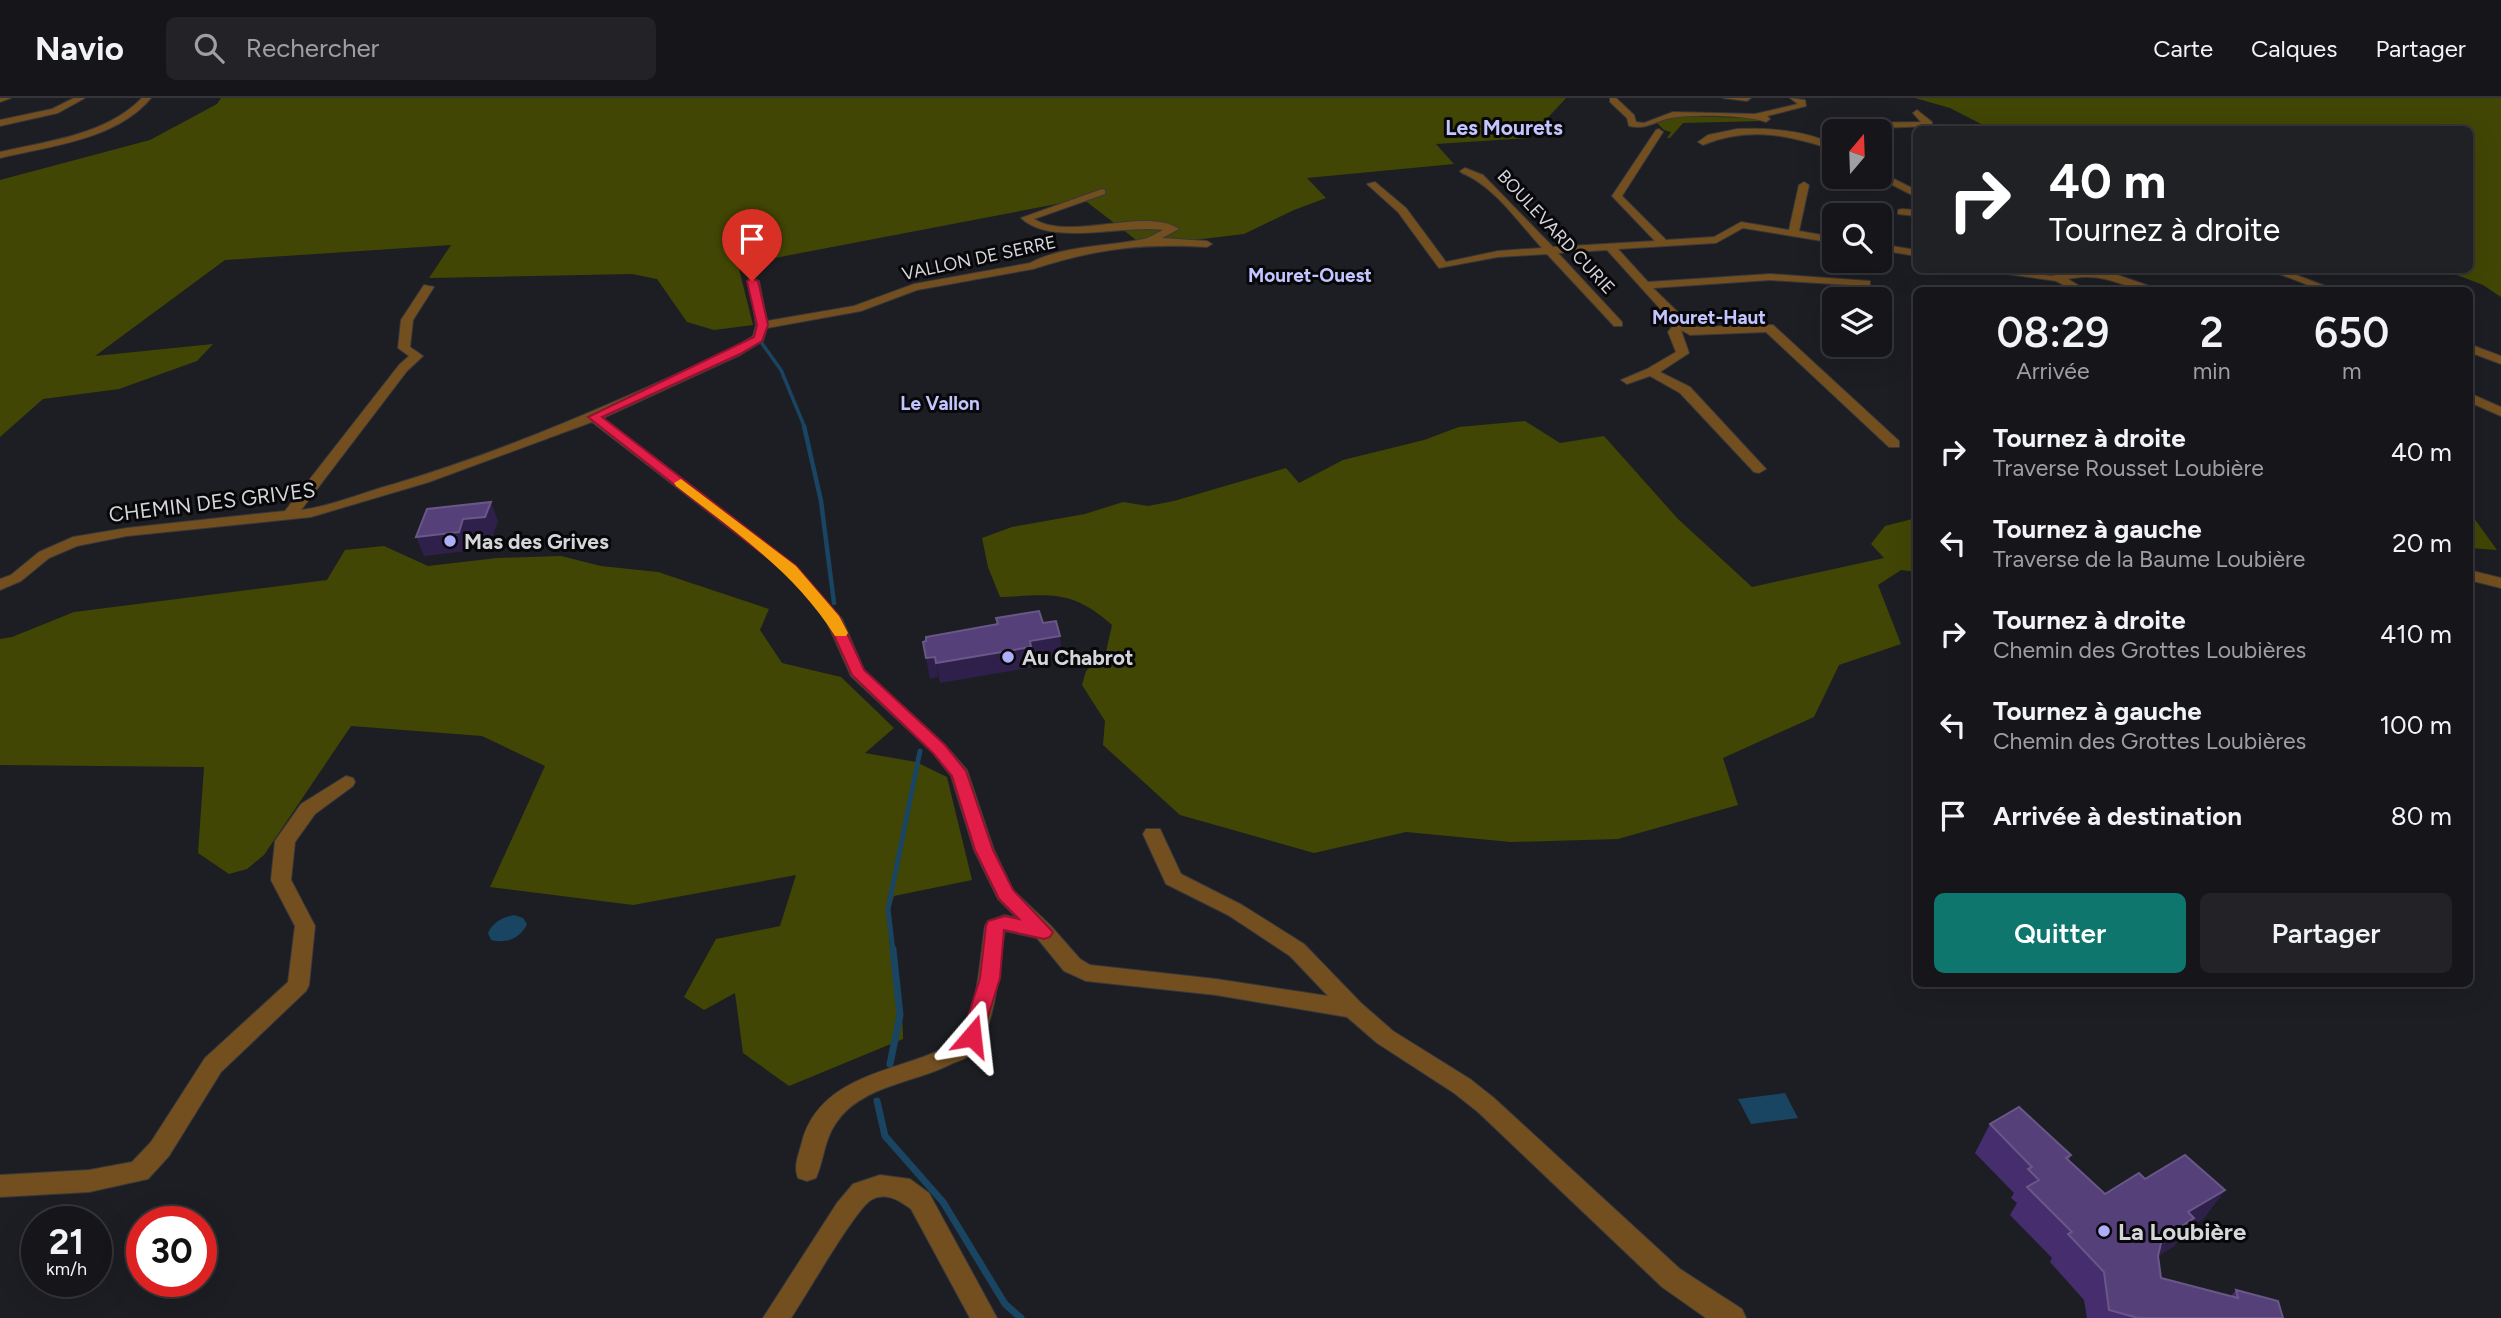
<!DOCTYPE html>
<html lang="fr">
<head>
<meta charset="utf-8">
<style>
  :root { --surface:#16161a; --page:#232327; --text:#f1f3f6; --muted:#9e9fa2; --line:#353539; --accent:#0f766e }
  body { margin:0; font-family:Figtree,sans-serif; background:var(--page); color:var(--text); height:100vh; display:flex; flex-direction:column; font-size:26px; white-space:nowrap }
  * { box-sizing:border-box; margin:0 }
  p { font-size:23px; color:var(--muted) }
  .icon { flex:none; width:38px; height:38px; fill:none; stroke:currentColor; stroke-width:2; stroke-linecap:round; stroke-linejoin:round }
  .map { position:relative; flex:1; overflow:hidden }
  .side { position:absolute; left:1913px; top:189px; width:560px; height:700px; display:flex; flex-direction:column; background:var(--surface); border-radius:10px; box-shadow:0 7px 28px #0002,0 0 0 2px var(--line) }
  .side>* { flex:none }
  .guide { position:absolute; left:1913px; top:28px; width:560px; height:147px; border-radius:10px; box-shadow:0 7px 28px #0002,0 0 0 2px var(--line); background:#202124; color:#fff; overflow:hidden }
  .needle { width:46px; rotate:19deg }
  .controls { position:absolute; left:1822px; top:21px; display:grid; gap:14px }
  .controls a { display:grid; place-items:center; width:70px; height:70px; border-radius:10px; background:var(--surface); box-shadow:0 7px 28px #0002,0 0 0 2px var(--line); font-size:35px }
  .speed { position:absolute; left:21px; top:1108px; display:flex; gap:14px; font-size:35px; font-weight:700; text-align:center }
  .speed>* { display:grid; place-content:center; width:91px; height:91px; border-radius:50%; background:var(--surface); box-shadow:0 7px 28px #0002,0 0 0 2px var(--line); line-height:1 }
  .speed small { font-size:18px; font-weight:400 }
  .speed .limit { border:10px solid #d22; background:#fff; color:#111 }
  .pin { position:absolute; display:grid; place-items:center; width:60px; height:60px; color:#fff; margin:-72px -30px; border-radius:50% 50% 50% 0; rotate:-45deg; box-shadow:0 0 7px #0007 }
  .pin .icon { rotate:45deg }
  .me { position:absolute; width:77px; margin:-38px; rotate:17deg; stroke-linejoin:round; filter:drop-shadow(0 0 5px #0008) }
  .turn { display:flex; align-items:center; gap:24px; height:147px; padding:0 21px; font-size:32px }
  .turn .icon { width:91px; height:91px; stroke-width:2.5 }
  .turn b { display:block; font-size:49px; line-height:60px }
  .eta { display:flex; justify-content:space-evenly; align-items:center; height:119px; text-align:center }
  .eta b { font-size:42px; font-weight:600; line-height:49px }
  .action { display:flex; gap:14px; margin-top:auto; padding:14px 21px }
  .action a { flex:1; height:80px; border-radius:10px; background:var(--accent); color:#fff; font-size:28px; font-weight:600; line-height:80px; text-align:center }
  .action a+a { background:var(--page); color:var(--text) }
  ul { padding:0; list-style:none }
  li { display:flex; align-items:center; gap:21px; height:91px; padding:0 21px }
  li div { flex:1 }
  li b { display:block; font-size:26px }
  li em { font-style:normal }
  header { display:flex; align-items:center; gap:42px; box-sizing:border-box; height:98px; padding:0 35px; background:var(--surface); border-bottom:2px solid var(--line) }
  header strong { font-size:33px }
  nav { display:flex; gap:38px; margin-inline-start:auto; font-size:24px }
  .search { width:490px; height:63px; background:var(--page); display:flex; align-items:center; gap:18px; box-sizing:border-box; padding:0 24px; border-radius:10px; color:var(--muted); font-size:26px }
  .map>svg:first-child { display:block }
  .green { fill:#424604 }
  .water { fill:#194462 }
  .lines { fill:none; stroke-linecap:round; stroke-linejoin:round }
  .stream-far3 { stroke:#194462; stroke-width:3.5 }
  .stream-far2 { stroke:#194462; stroke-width:4.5 }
  .stream-far1 { stroke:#194462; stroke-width:5 }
  .stream { stroke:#194462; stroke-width:7 }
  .street-casing { stroke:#37383c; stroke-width:2 }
  .street { fill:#734f20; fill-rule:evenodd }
  .wall { fill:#462e6e }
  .shaded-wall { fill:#2f204b }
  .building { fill:#55407a; stroke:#695788; stroke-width:2 }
  .route { fill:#e11d48; stroke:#92132f; stroke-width:2 }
  .slow { fill:#f59e0b }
  .poi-dot { fill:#aeaefb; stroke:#08080b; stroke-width:2.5 }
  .labels { text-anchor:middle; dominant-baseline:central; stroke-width:6; stroke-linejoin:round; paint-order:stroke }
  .far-street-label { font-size:18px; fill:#d5d6d9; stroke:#08080b }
  .far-neighbourhood-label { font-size:19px; font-weight:bold; fill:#c3c5fe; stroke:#08080b }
  .far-quarter-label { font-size:21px; font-weight:bold; fill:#c3c5fe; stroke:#08080b }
  .street-label { font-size:21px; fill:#d5d6d9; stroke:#08080b }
  .poi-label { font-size:21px; font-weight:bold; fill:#d5d6d9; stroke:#08080b; text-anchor:start }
  .near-poi-label { font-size:24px; font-weight:bold; fill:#d5d6d9; stroke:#08080b; text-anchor:start }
</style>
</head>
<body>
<header>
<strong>Navio</strong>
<div class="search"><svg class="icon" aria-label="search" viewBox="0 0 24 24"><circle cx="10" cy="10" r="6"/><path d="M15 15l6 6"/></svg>Rechercher</div>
<nav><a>Carte</a><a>Calques</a><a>Partager</a></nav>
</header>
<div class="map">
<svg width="2501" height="1220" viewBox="0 0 2501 1220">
  <rect width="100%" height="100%" fill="#1d1e23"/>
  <path class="green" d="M 221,0 L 1566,0 L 1529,40 L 1436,46 L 1454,66 L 1307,80 L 1326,100 L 1294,112 L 1244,136 L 1144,148 L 1083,101 L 738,167 L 753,227 L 714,232 L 687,224 L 657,181 L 632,176 L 429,180 L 451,147 L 225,162 L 95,258 L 213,246 L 197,263 L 119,291 L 43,301 L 0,339 L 0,82 L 150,42 L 217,6 Z
    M 1915,0 L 2501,0 L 2501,199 L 2483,187 L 2444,172 L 2469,172 L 2469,32 L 2091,32 L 2086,29 L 1985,28 L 1950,10 Z
    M 1683,18 L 1750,20 L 1763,23 L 1683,25 L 1670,40 L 1667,40 L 1671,34 L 1664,32 L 1657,25 L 1661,22 Z
    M 1525,323 L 1560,345 L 1604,338 L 1678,421 L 1752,489 L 1884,460 L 1871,446 L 1885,428 L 1916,420 L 1916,474 L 1901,472 L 1878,487 L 1901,546 L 1839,567 L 1814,619 L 1723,660 L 1738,707 L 1618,741 L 1511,744 L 1406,734 L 1314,755 L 1180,717 L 1103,647 L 1105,623 L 1082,587 L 1086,573 L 1106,554 L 1112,527 C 1071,491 1051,497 1000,499 L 988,469 L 982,440 L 1012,429 L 1085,416 L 1123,404 L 1148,408 L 1174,403 L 1286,370 L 1299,385 L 1343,362 L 1424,342 L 1459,329 Z
    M 2469,415 L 2471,416 L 2497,452 L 2469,450 Z
    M 384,448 L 428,468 L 497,460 L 561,458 L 601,468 L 658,474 L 769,511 L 760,532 L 782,565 L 841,579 L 894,630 L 865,655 L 916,664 L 947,679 L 972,782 L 894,798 C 878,839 904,896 903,941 L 789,988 L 743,955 L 735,895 L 704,912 L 684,899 L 716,841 L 780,828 L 796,777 L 633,807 L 490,789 L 545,668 L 482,638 L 351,628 L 264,757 L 247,771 L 229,776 L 198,755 L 204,669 L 0,667 L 0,541 L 12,539 L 74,514 L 327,482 L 345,452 Z"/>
  <path class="water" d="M 514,817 L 523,820 L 527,826 C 520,841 506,846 491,842 L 488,835 C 494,823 502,820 514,817 Z
    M 1785,995 L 1798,1020 L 1751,1026 L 1738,1001 Z"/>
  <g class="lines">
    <path class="stream-far3" d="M 761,244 L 781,272 L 805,330"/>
    <path class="stream-far2" d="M 804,328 L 821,403 L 834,505"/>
    <path class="stream-far1" d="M 893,853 L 888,811 L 920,653"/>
    <path class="stream" d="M 890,966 L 900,917 L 893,851
      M 877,1003 L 885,1038 L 943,1104 L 1005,1206 L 1021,1220"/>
    <defs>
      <path id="street" d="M 0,0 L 11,0 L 0,4 Z
        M 74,0 L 85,0 L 58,15 L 0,28 L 0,22 L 52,11 Z
        M 142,0 L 151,0 C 116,42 50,48 0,60 L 0,54 C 48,43 106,37 142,0 Z
        M 1610,0 L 1616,0 L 1634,17 L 1636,24 L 1644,25 L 1673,14 L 1755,16 L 1798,6 L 1790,0 L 1805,2 L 1806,8 L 1767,18 L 1770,21 L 1766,24 C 1748,17 1691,16 1671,20 C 1655,23 1647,32 1629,28 L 1627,20 L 1610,4 Z
        M 1723,0 L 1751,0 L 1747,3 Z
        M 1917,12 L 1932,24 L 1932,28 L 1854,31 L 1855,33 L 1847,33 L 1844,29 L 1851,25 L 1921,24 L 1913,15 Z
        M 1659,31 L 1663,34 L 1622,98 L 1666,142 L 1714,139 L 1741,124 L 1789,132 L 1799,87 L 1804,84 L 1809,87 L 1799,133 L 1834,139 L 1834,145 L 1743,130 L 1716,145 L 1618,151 L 1648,184 L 1770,176 L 1870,183 L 1870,187 L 1866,188 L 1770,182 L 1653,190 L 1693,229 L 1773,227 L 1899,343 L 1899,349 L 1889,349 L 1766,234 L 1690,237 L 1681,232 L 1689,255 L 1660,274 L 1690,289 L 1766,371 L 1759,375 L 1754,374 L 1680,295 L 1650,278 L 1627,286 L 1621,282 L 1647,271 L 1676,254 L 1668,234 L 1674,226 L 1607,152 L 1558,155 L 1622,224 L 1622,228 L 1614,228 L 1547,156 L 1498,159 L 1439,170 L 1398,114 L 1367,86 L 1375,84 L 1406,110 L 1446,164 L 1498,153 L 1542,150 C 1518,124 1494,88 1462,75 L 1460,73 L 1465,70 L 1483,77 L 1553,149 L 1655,143 L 1612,98 L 1656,32 Z
        M 1737,31 C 1770,30 1803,32 1834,46 L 1834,52 C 1788,37 1749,28 1703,47 L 1698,44 L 1708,37 Z
        M 1880,74 L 1916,92 L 1916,99 L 1877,79 L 1880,79 Z
        M 1102,91 L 1105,92 L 1105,96 L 1034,121 C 1070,144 1146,108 1179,131 L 1162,140 L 1207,143 L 1212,146 L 1207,149 C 1141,145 1095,151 1033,171 L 917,192 L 861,213 L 767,230 L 763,243 L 740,257 L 603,320 L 796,468 L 842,521 L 864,572 L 945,647 L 967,672 L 994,752 L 1013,792 L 1051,828 L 1080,861 L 1090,867 L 1216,881 L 1328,898 L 1290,858 L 1228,817 L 1166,786 L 1143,736 L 1146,731 L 1160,731 L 1181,776 L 1242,807 L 1304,846 L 1361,905 L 1393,933 L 1470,981 L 1494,1000 L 1680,1171 L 1742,1211 L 1746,1220 L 1706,1220 L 1662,1189 L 1478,1014 L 1454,995 L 1377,945 L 1347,919 L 1216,897 L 1086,883 L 1064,873 L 1037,840 L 1005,833 C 998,866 998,930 972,955 C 968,960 959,963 953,965 C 916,985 861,987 836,1025 C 824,1042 824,1062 816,1080 L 807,1083 L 798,1080 C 793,1068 799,1056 802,1044 C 817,987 875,976 923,959 C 933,955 949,949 957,942 C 978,919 980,858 985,828 L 988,823 L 1005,817 L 1017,820 L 998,801 L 974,752 L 951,678 L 933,655 L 851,578 L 826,522 L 786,474 L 592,324 L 429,384 L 311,419 L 127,438 L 77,448 L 49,460 L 21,483 L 0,492 L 0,481 L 11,477 L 39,454 L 73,439 L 127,430 L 285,413 L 399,267 L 409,258 L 398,250 L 401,222 L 424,187 L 434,189 L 413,222 L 410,249 L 423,258 L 407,273 L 301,412 C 332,408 364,394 394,386 C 511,351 621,302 732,251 L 753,238 L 756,227 L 749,181 L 759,183 L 767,223 L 854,208 L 914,186 L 1030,165 C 1064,147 1107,149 1144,141 C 1149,140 1157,135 1163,132 C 1123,126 1052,149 1021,120 Z
        M 1902,111 L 1916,112 L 1916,118 L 1898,116 L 1898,112 Z
        M 1880,146 L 1916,152 L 1916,158 L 1880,152 Z
        M 1995,172 L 2016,172 L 2051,178 L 2079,172 L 2103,172 L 2161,192 C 2126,195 2109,172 2068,181 L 2086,192 L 2073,192 L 2056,183 L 2000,175 Z
        M 2269,172 L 2283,172 L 2336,192 L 2321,192 Z
        M 2469,246 L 2501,258 L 2501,266 L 2469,254 Z
        M 2469,295 L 2501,309 L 2501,318 L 2469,304 Z
        M 2469,472 L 2501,480 L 2501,490 L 2469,482 Z
        M 346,678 L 353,680 L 355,684 L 353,688 L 315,716 L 295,744 L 291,782 L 315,828 L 309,887 L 306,893 L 221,974 L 169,1058 L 148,1081 L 89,1094 L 0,1099 L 0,1077 L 89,1072 L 132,1064 L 151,1044 L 205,960 L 288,884 L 295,828 L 271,782 L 275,743 L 301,706 Z
        M 880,1077 L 910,1081 L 929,1095 L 997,1220 L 970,1220 L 911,1111 C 900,1103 886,1093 871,1102 C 854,1113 806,1198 791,1220 L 763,1220 L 837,1105 L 853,1086 Z"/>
    </defs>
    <use href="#street" class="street-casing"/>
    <use href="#street" class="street"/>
  </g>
  <path class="wall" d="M 1990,1026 L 2071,1057 L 2069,1062 L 2105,1096 L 2145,1081 L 2225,1092 L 2204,1120 L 2187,1130 L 2174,1148 L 2158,1158 L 2161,1180 L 2231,1198 L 2236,1192 L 2283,1220 L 2087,1220 L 2084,1202 L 2050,1164 L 2052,1160 L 2010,1117 L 2017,1105 L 2011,1100 L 2014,1095 L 1975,1055 Z"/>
  <path class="shaded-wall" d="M 491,404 L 498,423 L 493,438 L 471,440 L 467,453 L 424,458 L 416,439 L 463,421 Z
    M 1060,538 L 1062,559 L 1033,563 L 1034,569 L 940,585 L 936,565 L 1030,543 Z
    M 935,559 L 938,579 L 930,581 L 926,560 Z
    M 2225,1092 L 2204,1120 L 2187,1130 L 2174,1148 L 2142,1169 L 2162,1141 L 2188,1114 Z"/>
  <path class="building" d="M 491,404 L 485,419 L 463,421 L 459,434 L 416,439 L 427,411 Z
    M 1039,513 L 1043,525 L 1056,523 L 1060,538 L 1030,543 L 1031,549 L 936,565 L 935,559 L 926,560 L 923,544 L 926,543 L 926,539 L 998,526 L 996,520 Z
    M 2019,1009 L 2071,1057 L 2066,1060 L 2105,1096 L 2139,1075 L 2145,1081 L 2185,1057 L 2225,1092 L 2188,1114 L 2194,1120 L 2162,1141 L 2158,1158 L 2161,1180 L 2238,1200 L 2236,1192 L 2278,1203 L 2283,1220 L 2138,1220 L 2109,1212 L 2104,1174 L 2068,1136 L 2072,1134 L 2027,1089 L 2039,1082 L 2028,1071 L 2032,1069 L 1990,1026 Z"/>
  <path class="route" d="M 752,180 L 758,183 L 768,227 L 762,243 L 740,256 L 602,319 L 796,468 L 839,518 L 864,572 L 945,647 L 966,673 L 993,752 L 1013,792 L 1053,834 L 1050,839 L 1044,841 L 1004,832 L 1000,880 L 982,938 L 979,944 L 972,946 L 965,944 L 962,938 L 980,880 L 986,828 L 988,823 L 1005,818 L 1019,821 L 999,801 L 975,752 L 952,678 L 933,655 L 852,577 L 827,522 L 786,474 L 588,319 L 754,239 L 757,227 L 747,183 Z"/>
  <path class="slow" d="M 681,381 L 796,468 L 839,518 L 848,535 L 846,538 L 835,538 C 796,475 734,433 676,388 L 674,385 Z"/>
  <g class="poi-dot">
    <circle cx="450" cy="443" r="7"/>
    <circle cx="1008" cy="559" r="7"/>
    <circle cx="2104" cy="1133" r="7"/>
  </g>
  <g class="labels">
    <g class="far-street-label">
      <text transform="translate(1556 134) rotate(47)">BOULEVARD CURIE</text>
      <text transform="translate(979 160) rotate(-12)">VALLON DE SERRE</text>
    </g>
    <g class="far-neighbourhood-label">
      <text x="1310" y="177">Mouret-Ouest</text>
      <text x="1709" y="219">Mouret-Haut</text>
      <text x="940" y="305">Le Vallon</text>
    </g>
    <g class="far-quarter-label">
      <text x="1504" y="29">Les Mourets</text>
    </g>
    <g class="street-label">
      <text transform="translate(212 404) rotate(-7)">CHEMIN DES GRIVES</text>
    </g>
    <g class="poi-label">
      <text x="464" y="443">Mas des Grives</text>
      <text x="1022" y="559">Au Chabrot</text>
    </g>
    <g class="near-poi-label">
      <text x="2118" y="1133">La Loubière</text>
    </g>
  </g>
</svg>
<div class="controls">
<a><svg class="needle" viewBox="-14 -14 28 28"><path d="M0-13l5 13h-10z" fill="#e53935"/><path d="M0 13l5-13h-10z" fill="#9e9fa2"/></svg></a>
<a><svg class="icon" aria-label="search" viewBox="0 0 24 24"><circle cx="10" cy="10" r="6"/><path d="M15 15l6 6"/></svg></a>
<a><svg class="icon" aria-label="layers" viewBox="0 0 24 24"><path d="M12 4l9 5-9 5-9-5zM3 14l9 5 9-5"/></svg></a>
</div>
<div class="speed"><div>21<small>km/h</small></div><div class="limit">30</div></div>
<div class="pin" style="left:752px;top:183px;background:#d93025"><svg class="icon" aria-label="arrive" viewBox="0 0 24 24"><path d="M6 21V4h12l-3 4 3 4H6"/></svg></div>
<svg class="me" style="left:972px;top:938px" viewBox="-20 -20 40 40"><path d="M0-17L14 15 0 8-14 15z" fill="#e11d48" stroke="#fff" stroke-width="4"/></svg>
<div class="guide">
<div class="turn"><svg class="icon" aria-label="right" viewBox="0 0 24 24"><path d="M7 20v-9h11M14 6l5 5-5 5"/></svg><div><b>40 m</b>Tournez à droite</div></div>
</div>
<section class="side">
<div class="eta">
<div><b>08:29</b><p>Arrivée</p></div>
<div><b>2</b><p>min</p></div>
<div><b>650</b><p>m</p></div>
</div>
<ul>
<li><svg class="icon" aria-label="right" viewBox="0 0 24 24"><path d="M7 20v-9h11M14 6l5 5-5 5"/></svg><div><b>Tournez à droite</b><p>Traverse Rousset Loubière</p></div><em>40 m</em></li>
<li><svg class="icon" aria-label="left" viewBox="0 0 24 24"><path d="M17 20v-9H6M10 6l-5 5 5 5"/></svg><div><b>Tournez à gauche</b><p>Traverse de la Baume Loubière</p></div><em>20 m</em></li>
<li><svg class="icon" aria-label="right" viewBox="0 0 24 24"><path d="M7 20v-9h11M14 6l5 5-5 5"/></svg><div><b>Tournez à droite</b><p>Chemin des Grottes Loubières</p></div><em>410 m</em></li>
<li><svg class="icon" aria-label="left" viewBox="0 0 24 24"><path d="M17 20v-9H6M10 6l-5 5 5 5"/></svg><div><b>Tournez à gauche</b><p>Chemin des Grottes Loubières</p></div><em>100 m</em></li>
<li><svg class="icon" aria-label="arrive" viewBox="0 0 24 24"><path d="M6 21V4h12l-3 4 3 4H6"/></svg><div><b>Arrivée à destination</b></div><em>80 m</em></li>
</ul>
<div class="action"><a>Quitter</a><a>Partager</a></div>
</section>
</div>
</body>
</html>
